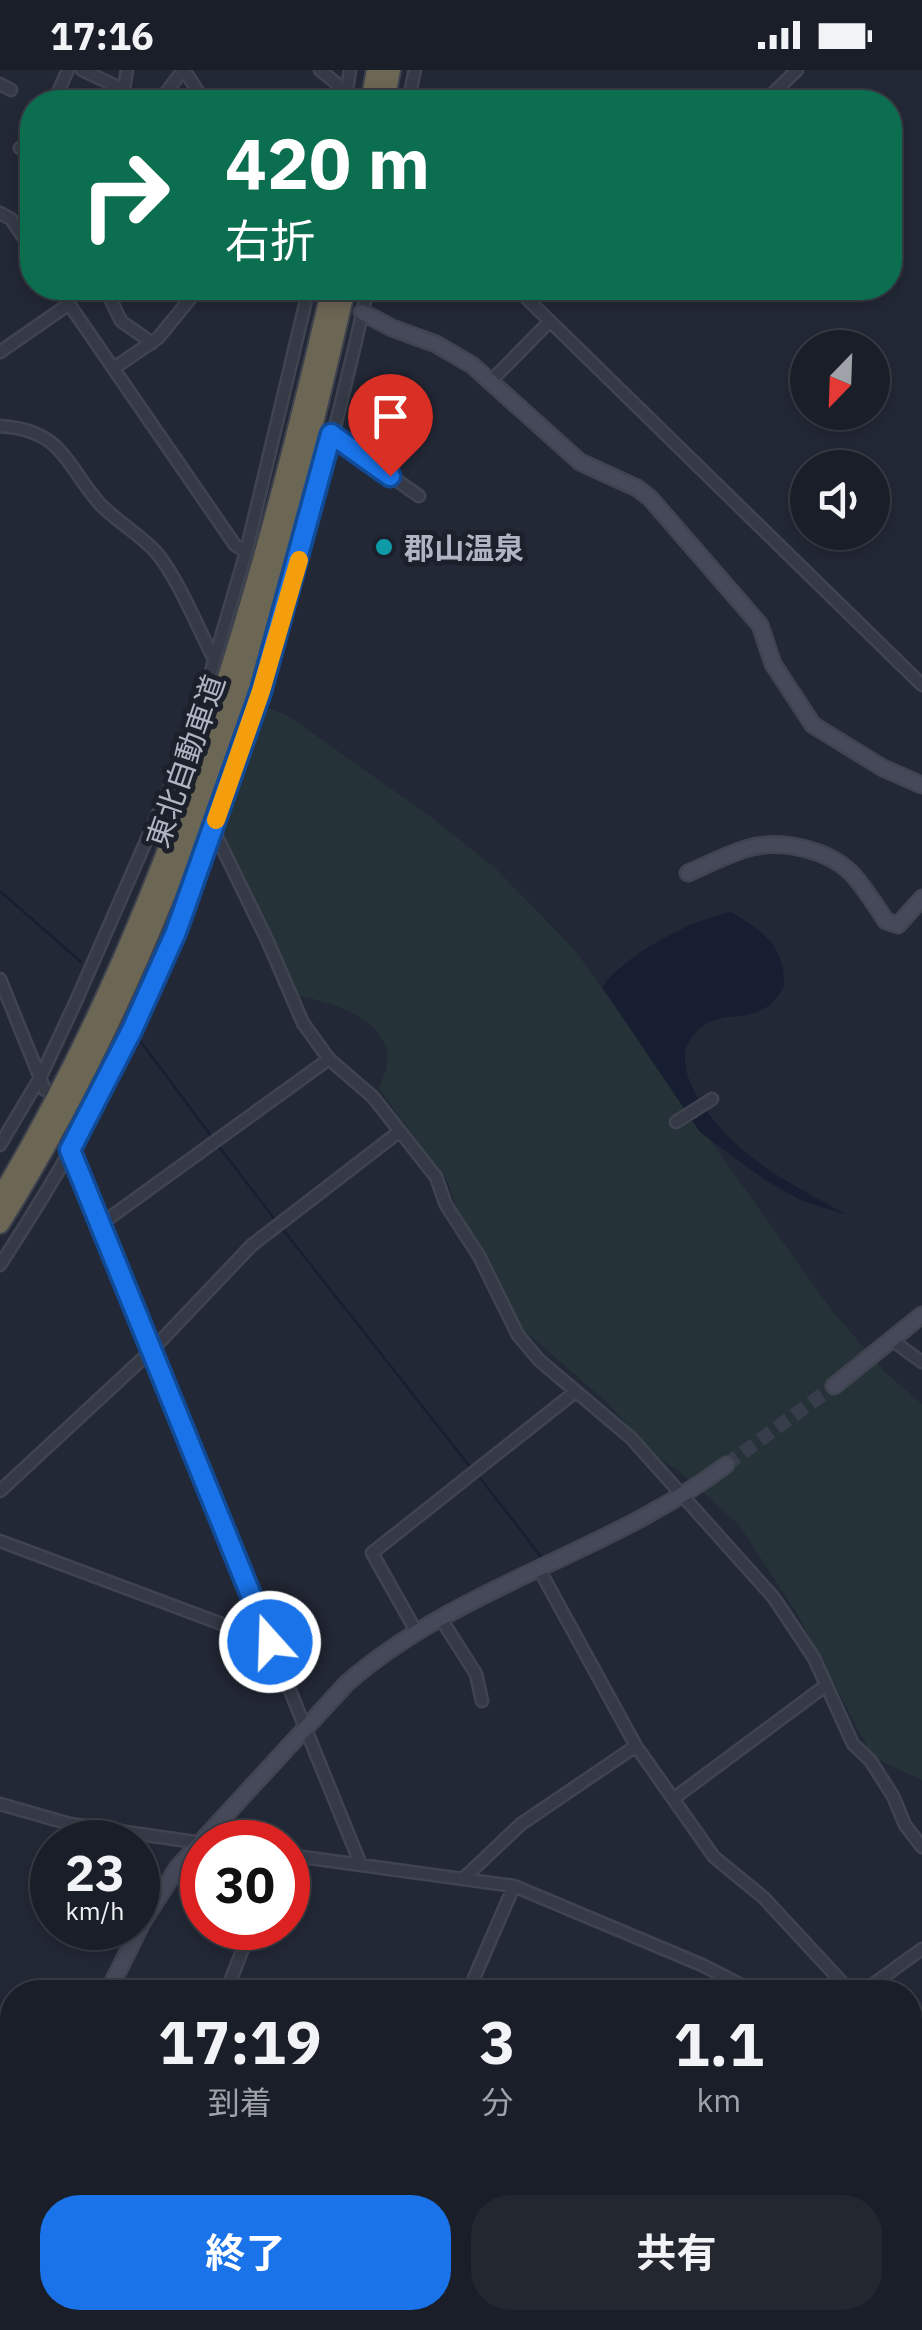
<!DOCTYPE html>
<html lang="ja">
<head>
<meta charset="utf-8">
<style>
  :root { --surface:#1a1e28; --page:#232730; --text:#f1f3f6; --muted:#9fa2a8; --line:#383c45; --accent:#1a73e8 }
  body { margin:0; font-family:"IBM Plex Sans","Noto Sans JP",sans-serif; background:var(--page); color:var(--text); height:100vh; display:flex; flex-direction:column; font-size:38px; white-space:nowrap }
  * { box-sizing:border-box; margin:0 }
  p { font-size:32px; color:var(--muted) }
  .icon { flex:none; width:55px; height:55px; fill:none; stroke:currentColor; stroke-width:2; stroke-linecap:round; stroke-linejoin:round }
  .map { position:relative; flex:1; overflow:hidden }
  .side { position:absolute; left:0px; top:1910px; width:922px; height:350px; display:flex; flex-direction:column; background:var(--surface); border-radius:40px 40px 0 0; box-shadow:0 5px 15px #0003,0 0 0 2px var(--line) }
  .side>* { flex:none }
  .guide { position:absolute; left:20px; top:20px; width:882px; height:210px; border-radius:40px; box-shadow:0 5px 15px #0003,0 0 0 2px var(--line); background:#0b6e4f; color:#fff; overflow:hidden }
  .needle { width:65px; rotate:203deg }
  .buttons { position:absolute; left:790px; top:260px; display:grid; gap:20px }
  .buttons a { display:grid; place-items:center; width:100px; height:100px; border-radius:50%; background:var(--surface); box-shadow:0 5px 15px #0003,0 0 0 2px var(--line); font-size:50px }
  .speed { position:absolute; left:30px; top:1750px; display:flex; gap:20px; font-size:50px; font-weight:700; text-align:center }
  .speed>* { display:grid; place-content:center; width:130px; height:130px; border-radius:50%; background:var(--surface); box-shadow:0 5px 15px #0003,0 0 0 2px var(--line); line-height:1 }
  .speed small { font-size:25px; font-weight:400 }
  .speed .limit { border:15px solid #d22; background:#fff; color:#111 }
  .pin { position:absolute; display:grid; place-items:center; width:85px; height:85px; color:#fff; margin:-102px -42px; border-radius:50% 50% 50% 0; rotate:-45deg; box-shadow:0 0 10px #0007 }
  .pin .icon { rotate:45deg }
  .me { position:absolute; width:110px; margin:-55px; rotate:340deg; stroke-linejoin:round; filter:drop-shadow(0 0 8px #0008) }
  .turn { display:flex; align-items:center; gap:35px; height:210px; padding:0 40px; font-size:45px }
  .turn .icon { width:130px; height:130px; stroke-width:2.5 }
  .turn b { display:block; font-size:70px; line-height:85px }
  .eta { display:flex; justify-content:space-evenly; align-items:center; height:170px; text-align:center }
  .eta b { font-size:60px; font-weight:700; line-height:70px }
  .primary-button { display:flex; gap:20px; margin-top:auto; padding:20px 40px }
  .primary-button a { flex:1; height:115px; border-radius:40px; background:var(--accent); color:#fff; font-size:40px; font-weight:700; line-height:115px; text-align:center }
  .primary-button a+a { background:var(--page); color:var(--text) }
  .status { display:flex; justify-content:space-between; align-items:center; height:70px; padding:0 50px; background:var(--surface); direction:ltr }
  .status svg { height:28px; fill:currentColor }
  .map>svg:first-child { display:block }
  .green { fill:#253237 }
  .water { fill:#181e32 }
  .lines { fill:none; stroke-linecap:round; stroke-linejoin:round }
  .stream { stroke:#181e32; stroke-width:2.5 }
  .river { stroke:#181e32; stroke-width:15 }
  .secondary-tunnel { stroke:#383d4b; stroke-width:14; stroke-dasharray:14 7; stroke-linecap:butt }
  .street-casing { stroke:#3f4450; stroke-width:15 }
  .secondary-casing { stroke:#3f4450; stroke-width:19 }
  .highway-casing { stroke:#3e424e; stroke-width:22 }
  .street { stroke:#363a47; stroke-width:10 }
  .secondary { stroke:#454959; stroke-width:14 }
  .highway { stroke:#6c6654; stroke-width:18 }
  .route-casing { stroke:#114b97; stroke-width:25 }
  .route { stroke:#1a73e8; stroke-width:18 }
  .slow { stroke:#f59e0b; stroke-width:18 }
  .culture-dot { fill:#0f9aa8; stroke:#1c202b; stroke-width:4 }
  .labels { text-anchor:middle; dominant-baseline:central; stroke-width:10; stroke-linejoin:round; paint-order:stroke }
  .poi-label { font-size:30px; font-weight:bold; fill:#b1b5c3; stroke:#1c202b; text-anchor:start }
  .street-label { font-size:30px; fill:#b1b5c3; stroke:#1c202b }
</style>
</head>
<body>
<div class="status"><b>17:16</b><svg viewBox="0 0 49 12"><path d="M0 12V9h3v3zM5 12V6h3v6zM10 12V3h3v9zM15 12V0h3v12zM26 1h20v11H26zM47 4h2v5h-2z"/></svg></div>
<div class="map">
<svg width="922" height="2260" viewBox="0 0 922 2260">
  <rect width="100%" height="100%" fill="#232836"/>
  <path class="green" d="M 269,638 L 290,647 L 431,747 L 494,797 L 574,879 L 830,1238 L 885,1302 L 922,1334 L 922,1710 L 878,1690 L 868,1678 L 796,1542 L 739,1455 L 680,1402 L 660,1389 L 604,1330 L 520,1257 L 460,1150 L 448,1112 L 379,1019 C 381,1011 386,1003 387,995 C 393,950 332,932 298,926 L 219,764 L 248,668 L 262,639 Z"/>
  <path class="water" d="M 731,842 C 763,861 786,877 784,917 C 757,961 732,936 703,956 C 652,992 722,1065 754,1089 C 782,1111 816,1127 847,1145 L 800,1130 L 765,1110 L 700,1062 L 602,917 C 626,884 692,849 731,842 Z"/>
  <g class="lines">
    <path class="stream" d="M 0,821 L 81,892
      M 138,968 L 212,1067
      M 217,1074 L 276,1151
      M 281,1157 L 471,1398
      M 477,1404 L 542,1488
      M 910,2000 L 922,2005"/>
    <path class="river" d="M 0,2013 L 3,2016 L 12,2011"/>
    <path class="secondary-tunnel" d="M 726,1395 L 834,1316"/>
    <defs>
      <path id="street" d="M 82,0 L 122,19
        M 184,0 L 205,32
        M 320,0 L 347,22
        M 0,14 L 11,20
        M 58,22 L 68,0
        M 122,32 L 127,0
        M 159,32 L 183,0
        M 345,32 L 350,0
        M 408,32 L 415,0
        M 764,32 L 797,0
        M 20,78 L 32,85
        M 0,143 L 11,149 L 32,180
        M 58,218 L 235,475 L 246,482
        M 105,218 L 121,251 L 152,273
        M 516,218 L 922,615
        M 0,282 L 69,234
        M 114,298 L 158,268 L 199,218
        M 491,311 L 550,251
        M 0,356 C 62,360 65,393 99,433 C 115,450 136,462 152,478 C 174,499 198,558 213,587
        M 331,364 L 419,426
        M 213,759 L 268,872 L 303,953 L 329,989 L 373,1027 L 436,1107 L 446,1135 L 479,1186 L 518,1265 L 539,1290 L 631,1368 L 774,1528 L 814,1588 L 853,1674 L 870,1690 L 893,1726 L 905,1755 L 922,1777
        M 0,909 L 45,1020
        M 676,1052 L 712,1029
        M 64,1065 L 361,1795
        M 0,1075 L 41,1006 L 77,929 L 192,666 L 246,482 L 309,218
        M 101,1154 L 329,989
        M 0,1195 C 68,1091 131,978 177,862 C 201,801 220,738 240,676 C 291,526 334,372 368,218
        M 893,1271 L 922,1292
        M 0,1421 L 152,1280 L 252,1175 L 400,1061
        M 0,1471 L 270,1572
        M 539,1499 L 636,1676 L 714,1787 L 764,1828 L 851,1922
        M 441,1549 L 476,1604 L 482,1631
        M 416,1561 L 372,1483 L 575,1322
        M 673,1729 L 825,1616
        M 0,1734 L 70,1754 L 202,1773
        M 288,1785 L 514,1816 L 702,1895 L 755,1922
        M 464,1808 L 521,1754 L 636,1676
        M 226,1922 L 251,1858
        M 468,1922 L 514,1816
        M 868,1922 L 872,1915 L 922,1879
        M 910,1993 L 922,1998
        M 0,2194 L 12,2199
        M 130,2248 L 160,2260
        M 830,2248 L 860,2260
        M 328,2260 L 333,2248
        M 742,2260 L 747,2248"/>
      <path id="secondary" d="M 362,242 L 392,258 L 436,274 L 472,295 L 580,392 L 637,418 L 650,428 L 760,555 L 773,594 L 813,655 L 883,698 L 922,715
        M 688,803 C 707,795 726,785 745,779 C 779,768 830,779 854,806 C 866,820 876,836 886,851 L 898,855 L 922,828
        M 834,1316 L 922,1245
        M 108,1922 L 143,1851 L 178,1797 L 347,1613 C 458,1516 609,1483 726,1395
        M 0,2161 L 12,2131
        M 0,2224 L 12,2240
        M 18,2248 L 28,2260"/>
      <path id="highway" d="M 370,32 L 376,0
        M 385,32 L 391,0
        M 0,1128 C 168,846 258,535 331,218
        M 0,1154 C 179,868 272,544 346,218"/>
    </defs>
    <use href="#street" class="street-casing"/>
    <use href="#secondary" class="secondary-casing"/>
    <use href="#highway" class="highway-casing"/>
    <use href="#street" class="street"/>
    <use href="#secondary" class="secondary"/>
    <use href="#highway" class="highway"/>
  </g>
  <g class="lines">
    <defs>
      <path id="route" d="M 270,1572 L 70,1080 L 132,960 L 176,862 L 261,621 L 331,364 L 390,406"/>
    </defs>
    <use href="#route" class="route-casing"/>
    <use href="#route" class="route"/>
    <path class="slow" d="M 216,750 L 261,621 L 299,490"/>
  </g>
  <circle class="culture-dot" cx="384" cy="477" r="10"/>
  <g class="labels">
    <g class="poi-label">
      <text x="404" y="477">郡山温泉</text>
    </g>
    <g class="street-label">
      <text transform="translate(185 691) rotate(-71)">東北自動車道</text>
    </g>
  </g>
</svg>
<div class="buttons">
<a><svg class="needle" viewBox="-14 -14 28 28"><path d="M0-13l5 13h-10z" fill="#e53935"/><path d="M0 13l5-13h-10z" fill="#9fa2a8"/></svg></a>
<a><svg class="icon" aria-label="sound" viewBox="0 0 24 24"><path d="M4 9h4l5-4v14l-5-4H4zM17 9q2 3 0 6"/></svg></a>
</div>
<div class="speed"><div>23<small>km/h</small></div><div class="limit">30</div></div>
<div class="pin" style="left:390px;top:406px;background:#d93025"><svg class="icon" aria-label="arrive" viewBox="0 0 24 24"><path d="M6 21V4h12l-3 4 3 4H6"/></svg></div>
<svg class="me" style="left:270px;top:1572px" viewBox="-20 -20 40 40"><circle r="17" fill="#1a73e8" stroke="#fff" stroke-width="3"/><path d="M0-11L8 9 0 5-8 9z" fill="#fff"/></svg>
<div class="guide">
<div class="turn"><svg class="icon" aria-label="right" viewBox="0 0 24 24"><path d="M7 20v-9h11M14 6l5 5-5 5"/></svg><div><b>420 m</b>右折</div></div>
</div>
<section class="side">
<div class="eta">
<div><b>17:19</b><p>到着</p></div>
<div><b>3</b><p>分</p></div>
<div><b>1.1</b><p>km</p></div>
</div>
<div class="primary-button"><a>終了</a><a>共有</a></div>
</section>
</div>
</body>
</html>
